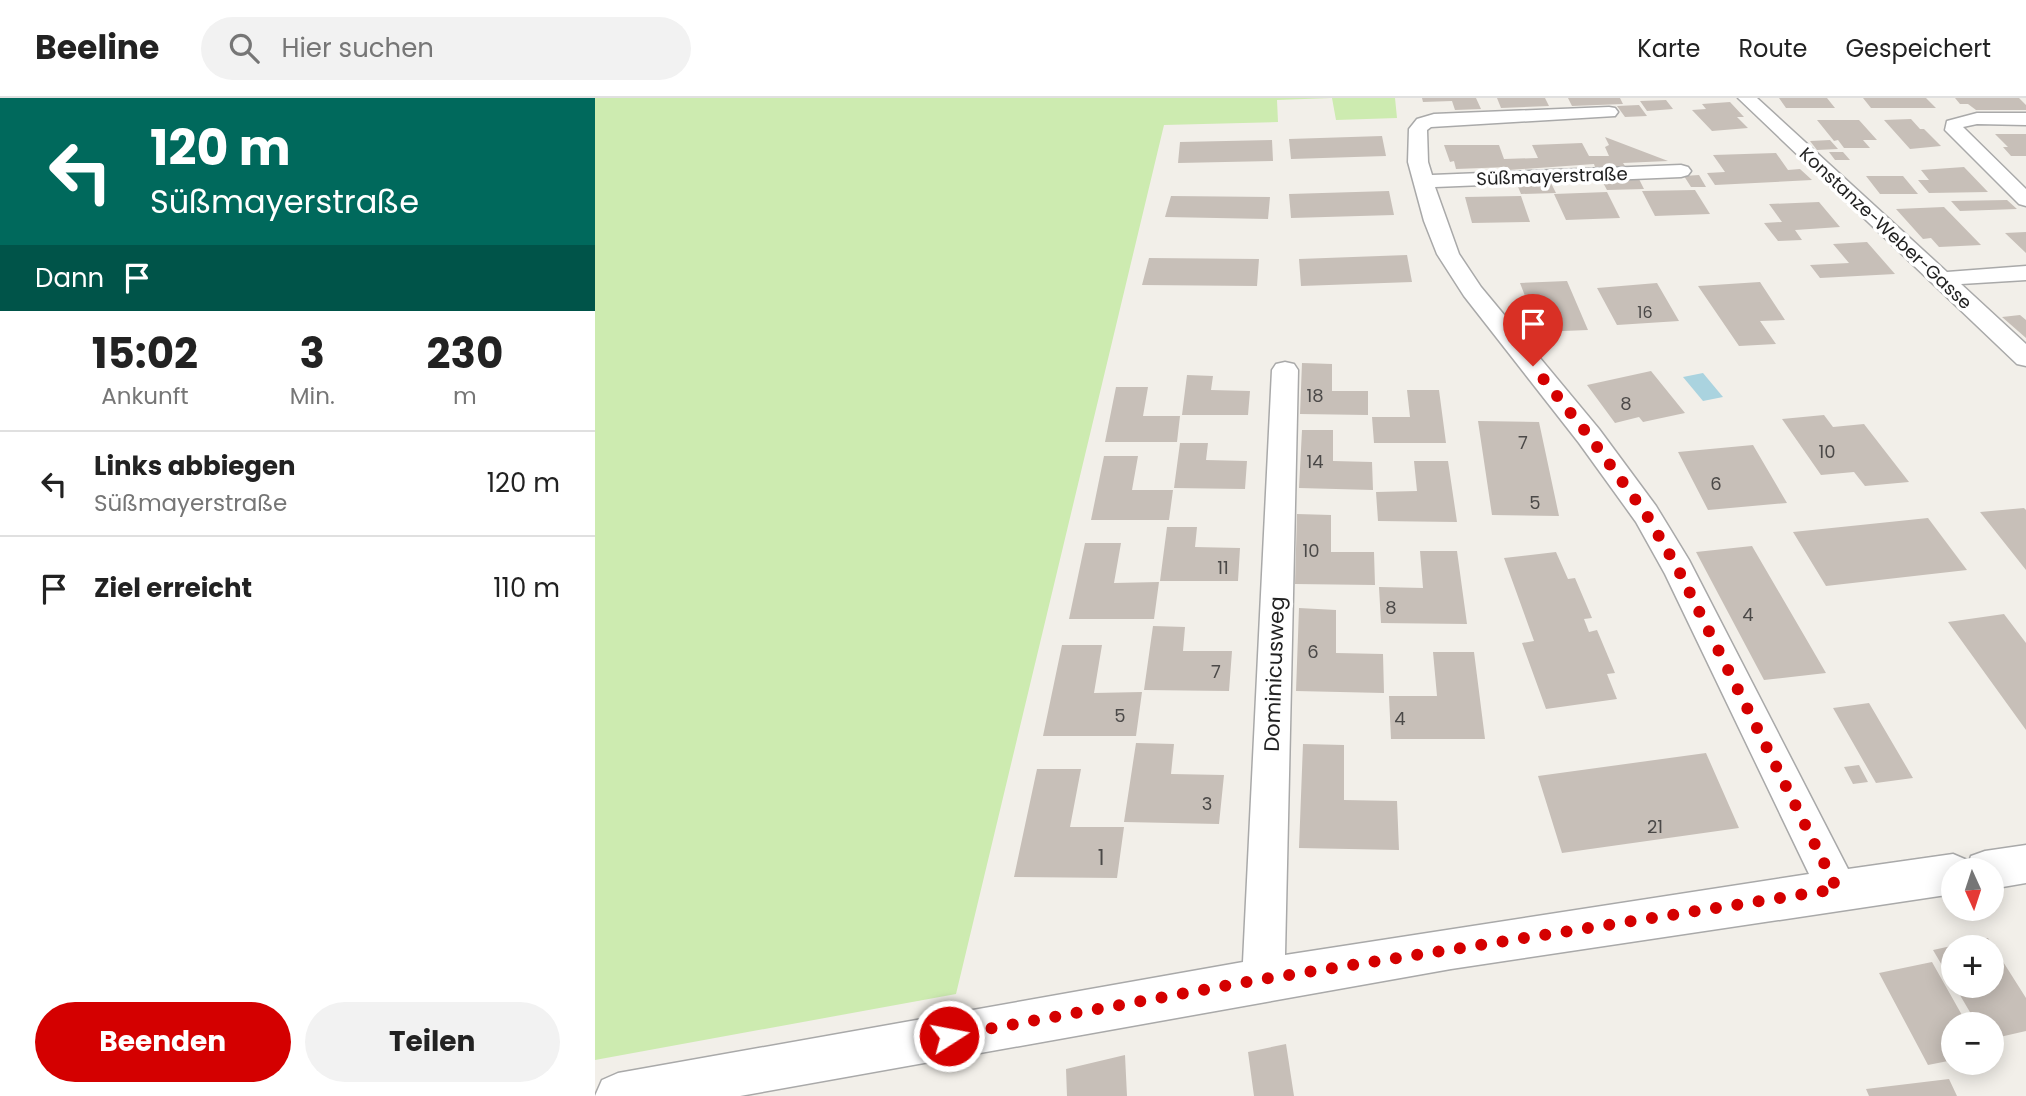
<!DOCTYPE html>
<html lang="de">
<head>
<meta charset="utf-8">
<style>
  :root { --surface:#fff; --page:#f2f2f2; --text:#222; --muted:#767676; --line:#e0e0e0; --accent:#d40000 }
  body { margin:0; font-family:Poppins,sans-serif; background:var(--page); color:var(--text); height:100vh; display:flex; flex-direction:column; font-size:26px; white-space:nowrap }
  * { box-sizing:border-box; margin:0 }
  p { font-size:23px; color:var(--muted) }
  .icon { flex:none; width:38px; height:38px; fill:none; stroke:currentColor; stroke-width:2; stroke-linecap:round; stroke-linejoin:round }
  .map { position:relative; flex:1; overflow:hidden }
  .panel { display:flex; flex-direction:column; background:var(--surface); width:595px }
  .panel>* { flex:none }
  .hud { background:#00695c; color:#fff; overflow:hidden }
  .needle { width:46px; rotate:177deg }
  .tools { position:absolute; left:1346px; top:760px; display:grid; gap:14px }
  .tools a { display:grid; place-items:center; width:63px; height:63px; border-radius:50%; background:var(--surface); box-shadow:0 4px 18px #0003; font-size:35px }
  .pin { position:absolute; display:grid; place-items:center; width:60px; height:60px; color:#fff; margin:-72px -30px; border-radius:50% 50% 50% 0; rotate:-45deg; box-shadow:0 0 7px #0007 }
  .pin .icon { rotate:45deg }
  .me { position:absolute; width:77px; margin:-38px; rotate:79deg; stroke-linejoin:round; filter:drop-shadow(0 0 5px #0008) }
  .turn { display:flex; align-items:center; gap:24px; height:147px; padding:0 35px; font-size:32px }
  .turn .icon { width:91px; height:91px; stroke-width:2.5 }
  .turn b { display:block; font-size:49px; line-height:60px }
  .then { display:flex; align-items:center; height:66px; padding:0 35px; background:#0003; gap:14px; font-size:26px }
  .eta { display:flex; justify-content:space-evenly; align-items:center; height:119px; text-align:center }
  .eta b { font-size:42px; font-weight:700; line-height:49px }
  .primary-button { display:flex; gap:14px; margin-top:auto; padding:14px 35px }
  .primary-button a { flex:1; height:80px; border-radius:42px; background:var(--accent); color:#fff; font-size:28px; font-weight:700; line-height:80px; text-align:center }
  .primary-button a+a { background:var(--page); color:var(--text) }
  ul { padding:0; list-style:none }
  li { display:flex; align-items:center; gap:21px; height:105px; padding:0 35px; border-top:2px solid var(--line) }
  li div { flex:1 }
  li b { display:block; font-size:26px }
  li em { font-style:normal }
  header { display:flex; align-items:center; gap:42px; box-sizing:border-box; height:98px; padding:0 35px; background:var(--surface); border-bottom:2px solid var(--line) }
  header strong { font-size:33px }
  nav { display:flex; gap:38px; margin-inline-start:auto; font-size:24px }
  .search { width:490px; height:63px; background:var(--page); display:flex; align-items:center; gap:18px; box-sizing:border-box; padding:0 24px; border-radius:38px; color:var(--muted); font-size:26px }
  main { display:flex; flex:1; min-height:0 }
  .map>svg:first-child { display:block }
  .grass { fill:#cdebb0 }
  .water { fill:#aad3df }
  .building { fill:#c7bfb8 }
  .lines { fill:none; stroke-linecap:round; stroke-linejoin:round }
  .street-casing { stroke:#a9a9a9; stroke-width:3 }
  .street { fill:#fff; fill-rule:evenodd }
  .route { stroke:#d40000; stroke-width:12; stroke-dasharray:0 21.6 }
  .labels { text-anchor:middle; dominant-baseline:central; stroke-width:7; stroke-linejoin:round; paint-order:stroke }
  .far-number-label { font-size:16px; fill:#4b4948 }
  .far-street-label { font-size:18px; fill:#222; stroke:#fff }
  .number-label { font-size:18px; fill:#4b4948 }
  .street-label { font-size:21px; fill:#222; stroke:#fff }
  .near-number-label { font-size:21px; fill:#4b4948 }
</style>
</head>
<body>
<header>
<strong>Beeline</strong>
<div class="search"><svg class="icon" aria-label="search" viewBox="0 0 24 24"><circle cx="10" cy="10" r="6"/><path d="M15 15l6 6"/></svg>Hier suchen</div>
<nav><a>Karte</a><a>Route</a><a>Gespeichert</a></nav>
</header>
<main>
<section class="panel">
<div class="hud">
<div class="turn"><svg class="icon" aria-label="left" viewBox="0 0 24 24"><path d="M17 20v-9H6M10 6l-5 5 5 5"/></svg><div><b>120 m</b>Süßmayerstraße</div></div>
<div class="then">Dann<svg class="icon" aria-label="arrive" viewBox="0 0 24 24"><path d="M6 21V4h12l-3 4 3 4H6"/></svg></div>
</div>
<div class="eta">
<div><b>15:02</b><p>Ankunft</p></div>
<div><b>3</b><p>Min.</p></div>
<div><b>230</b><p>m</p></div>
</div>
<ul>
<li><svg class="icon" aria-label="left" viewBox="0 0 24 24"><path d="M17 20v-9H6M10 6l-5 5 5 5"/></svg><div><b>Links abbiegen</b><p>Süßmayerstraße</p></div><em>120 m</em></li>
<li><svg class="icon" aria-label="arrive" viewBox="0 0 24 24"><path d="M6 21V4h12l-3 4 3 4H6"/></svg><div><b>Ziel erreicht</b></div><em>110 m</em></li>
</ul>
<div class="primary-button"><a>Beenden</a><a>Teilen</a></div>
</section>
<div class="map">
<svg width="1431" height="998" viewBox="0 0 1431 998">
  <rect width="100%" height="100%" fill="#f2efe9"/>
  <path class="grass" d="M 0,0 L 800,0 L 802,20 L 741,22 L 737,0 L 682,2 L 683,24 L 569,27 L 361,896 L 0,962 Z"/>
  <path class="water" d="M 1108,275 L 1128,299 L 1108,303 L 1088,279 Z"/>
  <path class="building" d="M 827,0 L 881,0 L 886,11 L 860,12 L 857,3 L 828,4 Z
    M 902,0 L 950,0 L 954,8 L 906,10 Z
    M 973,0 L 1025,0 L 1028,6 L 977,8 Z
    M 1184,0 L 1232,0 L 1240,10 L 1191,10 Z
    M 1268,0 L 1331,0 L 1341,10 L 1276,10 Z
    M 1360,0 L 1424,0 L 1431,7 L 1431,12 L 1381,12 L 1373,6 L 1365,6 Z
    M 1071,2 L 1078,11 L 1052,13 L 1045,3 Z
    M 1135,4 L 1149,19 L 1142,19 L 1153,30 L 1117,33 L 1097,12 L 1111,11 L 1107,6 Z
    M 1044,7 L 1052,18 L 1030,19 L 1022,8 Z
    M 1316,21 L 1325,31 L 1329,31 L 1346,48 L 1315,51 L 1289,22 Z
    M 1222,22 L 1264,22 L 1282,42 L 1268,42 L 1275,50 L 1249,50 L 1243,42 L 1239,43 Z
    M 1400,36 L 1431,36 L 1431,58 L 1416,58 L 1408,49 L 1413,49 Z
    M 787,38 L 791,58 L 696,61 L 694,41 Z
    M 1010,39 L 1073,63 L 1028,65 L 1030,68 L 1000,69 L 999,66 L 914,72 L 913,69 L 861,71 L 859,63 L 855,64 L 849,47 L 904,47 L 909,61 L 943,60 L 937,47 L 987,45 L 994,58 L 1014,58 L 1010,49 L 1014,47 Z
    M 677,42 L 678,63 L 583,65 L 585,44 Z
    M 1235,42 L 1243,51 L 1222,52 L 1215,43 Z
    M 1234,54 L 1248,54 L 1255,62 L 1240,62 Z
    M 1181,55 L 1193,72 L 1205,71 L 1217,82 L 1120,87 L 1112,75 L 1130,74 L 1118,57 Z
    M 1369,69 L 1393,94 L 1334,95 L 1323,82 L 1334,82 L 1326,72 Z
    M 1104,77 L 1111,89 L 1096,89 L 1089,78 Z
    M 1271,78 L 1308,78 L 1323,96 L 1285,96 Z
    M 1043,79 L 1049,91 L 1012,92 L 1006,81 Z
    M 955,83 L 961,95 L 926,96 L 921,84 Z
    M 1100,92 L 1115,116 L 1060,118 L 1047,93 Z
    M 794,93 L 799,117 L 696,120 L 694,96 Z
    M 1012,94 L 1025,120 L 971,122 L 959,96 Z
    M 576,98 L 675,99 L 673,121 L 570,119 Z
    M 926,98 L 935,124 L 877,125 L 870,99 Z
    M 1412,102 L 1422,111 L 1365,113 L 1356,103 Z
    M 1224,104 L 1245,129 L 1200,132 L 1207,142 L 1183,143 L 1169,125 L 1187,124 L 1174,106 Z
    M 1349,109 L 1386,147 L 1344,149 L 1336,140 L 1328,141 L 1301,111 Z
    M 1431,134 L 1431,155 L 1410,135 Z
    M 1272,144 L 1300,176 L 1225,180 L 1215,167 L 1254,165 L 1238,146 Z
    M 812,157 L 817,184 L 706,188 L 704,161 Z
    M 554,160 L 664,161 L 662,188 L 547,187 Z
    M 972,183 L 993,232 L 944,234 L 925,185 Z
    M 1165,184 L 1190,222 L 1165,223 L 1181,246 L 1144,248 L 1103,188 Z
    M 1062,185 L 1084,223 L 1022,227 L 1002,190 Z
    M 1425,217 L 1431,222 L 1431,240 L 1407,219 Z
    M 707,265 L 737,266 L 737,293 L 773,293 L 773,317 L 705,316 Z
    M 1056,273 L 1090,315 L 1048,324 L 1044,319 L 1020,325 L 992,287 Z
    M 592,277 L 618,278 L 616,292 L 655,293 L 653,317 L 587,317 Z
    M 521,289 L 553,289 L 548,318 L 585,318 L 582,344 L 510,344 Z
    M 812,292 L 844,292 L 851,345 L 779,345 L 777,319 L 815,319 Z
    M 1229,317 L 1238,329 L 1269,326 L 1314,384 L 1270,388 L 1259,374 L 1226,377 L 1187,321 Z
    M 883,323 L 944,324 L 964,418 L 897,417 Z
    M 707,332 L 738,332 L 738,363 L 777,364 L 778,392 L 704,390 Z
    M 585,345 L 613,345 L 611,362 L 652,363 L 650,391 L 579,390 Z
    M 1158,347 L 1192,405 L 1113,412 L 1083,354 Z
    M 509,358 L 543,358 L 537,392 L 578,392 L 574,422 L 496,422 Z
    M 819,363 L 853,363 L 862,424 L 783,423 L 781,394 L 822,393 Z
    M 1429,410 L 1431,412 L 1431,472 L 1385,414 Z
    M 702,416 L 736,417 L 736,454 L 779,454 L 780,487 L 700,486 Z
    M 1333,420 L 1372,472 L 1231,488 L 1198,434 Z
    M 572,429 L 602,429 L 600,449 L 645,450 L 643,483 L 565,483 Z
    M 490,445 L 526,445 L 519,485 L 564,484 L 559,521 L 474,521 Z
    M 1157,448 L 1231,575 L 1169,582 L 1101,454 Z
    M 825,453 L 862,453 L 872,526 L 786,525 L 784,489 L 828,490 Z
    M 961,454 L 973,481 L 980,480 L 997,520 L 989,521 L 994,534 L 1002,532 L 1020,575 L 1012,576 L 1022,601 L 951,611 L 927,545 L 939,543 L 909,460 Z
    M 704,510 L 741,512 L 741,555 L 788,556 L 789,595 L 701,593 Z
    M 1409,516 L 1431,545 L 1431,632 L 1353,524 Z
    M 558,528 L 590,529 L 588,553 L 637,553 L 634,593 L 549,592 Z
    M 467,547 L 507,547 L 499,595 L 547,594 L 541,638 L 448,638 Z
    M 838,554 L 879,554 L 890,641 L 796,641 L 794,598 L 842,598 Z
    M 1274,605 L 1318,680 L 1281,685 L 1238,610 Z
    M 541,645 L 579,646 L 576,676 L 629,677 L 624,726 L 529,724 Z
    M 708,646 L 749,647 L 749,702 L 802,703 L 804,752 L 704,750 Z
    M 1111,655 L 1144,730 L 967,755 L 943,678 Z
    M 1264,667 L 1273,684 L 1258,686 L 1249,669 Z
    M 442,671 L 486,671 L 475,729 L 529,729 L 522,780 L 419,779 Z
    M 1393,840 L 1431,900 L 1431,933 L 1396,941 L 1396,926 L 1382,926 L 1359,887 L 1396,887 L 1396,849 L 1358,849 L 1358,886 L 1338,852 Z
    M 1337,864 L 1372,926 L 1358,926 L 1358,962 L 1333,967 L 1284,875 Z
    M 691,946 L 699,998 L 659,998 L 653,954 Z
    M 530,957 L 532,998 L 472,998 L 471,971 Z
    M 1354,981 L 1362,998 L 1274,998 L 1271,991 Z"/>
  <g class="lines">
    <defs>
      <path id="street" d="M 1143,0 L 1162,0 L 1352,174 L 1431,168 L 1431,182 L 1366,186 L 1431,246 L 1431,268 L 1422,266 Z
        M 1014,9 L 1020,10 L 1023,14 L 1020,18 L 836,29 L 832,32 L 833,64 L 837,77 L 1086,67 L 1093,69 L 1096,73 L 1093,77 L 1086,79 L 840,89 L 864,156 L 886,189 L 1004,331 L 1061,408 L 1094,462 L 1253,771 L 1358,756 L 1372,762 L 1373,766 L 1376,758 L 1390,753 L 1431,747 L 1431,785 L 1396,791 L 1396,772 L 1358,772 L 1358,796 L 856,871 L 145,998 L 0,998 L 7,982 L 23,975 L 648,864 L 677,272 L 681,266 L 690,264 L 699,266 L 703,272 L 690,857 L 1214,776 L 1070,476 L 1041,424 L 984,345 L 869,198 L 842,156 L 829,123 L 813,64 L 814,31 L 822,21 L 839,16 Z
        M 1382,15 L 1431,15 L 1431,27 L 1382,26 L 1368,29 L 1431,91 L 1431,108 L 1424,106 L 1350,32 L 1352,23 Z"/>
    </defs>
    <use href="#street" class="street-casing"/>
    <use href="#street" class="street"/>
  </g>
  <g class="lines">
    <path class="route" d="M 354,938 L 668,881 L 1242,791 L 1083,471 L 1051,416 L 994,338 L 938,268"/>
  </g>
  <g class="labels">
    <g class="far-number-label">
      <text x="1050" y="214">16</text>
    </g>
    <g class="far-street-label">
      <text transform="translate(957 78) rotate(-2)">Süßmayerstraße</text>
      <text transform="translate(1291 130) rotate(43)">Konstanze-Weber-Gasse</text>
    </g>
    <g class="number-label">
      <text x="720" y="297">18</text>
      <text x="1031" y="305">8</text>
      <text x="928" y="344">7</text>
      <text x="1232" y="353">10</text>
      <text x="720" y="363">14</text>
      <text x="1121" y="385">6</text>
      <text x="940" y="404">5</text>
      <text x="716" y="452">10</text>
      <text x="628" y="469">11</text>
      <text x="796" y="509">8</text>
      <text x="1153" y="516">4</text>
      <text x="718" y="553">6</text>
      <text x="621" y="573">7</text>
      <text x="525" y="617">5</text>
      <text x="805" y="620">4</text>
      <text x="612" y="705">3</text>
      <text x="1060" y="728">21</text>
    </g>
    <g class="street-label">
      <text transform="translate(679 576) rotate(-88)">Dominicusweg</text>
    </g>
    <g class="near-number-label">
      <text x="506" y="759">1</text>
    </g>
  </g>
</svg>
<div class="tools">
<a><svg class="needle" viewBox="-14 -14 28 28"><path d="M0-13l5 13h-10z" fill="#e53935"/><path d="M0 13l5-13h-10z" fill="#767676"/></svg></a>
<a>+</a>
<a>−</a>
</div>
<div class="pin" style="left:938px;top:268px;background:#d93025"><svg class="icon" aria-label="arrive" viewBox="0 0 24 24"><path d="M6 21V4h12l-3 4 3 4H6"/></svg></div>
<svg class="me" style="left:354px;top:938px" viewBox="-20 -20 40 40"><circle r="17" fill="#d40000" stroke="#fff" stroke-width="3"/><path d="M0-11L8 9 0 5-8 9z" fill="#fff"/></svg>
</div>
</main>
</body>
</html>
